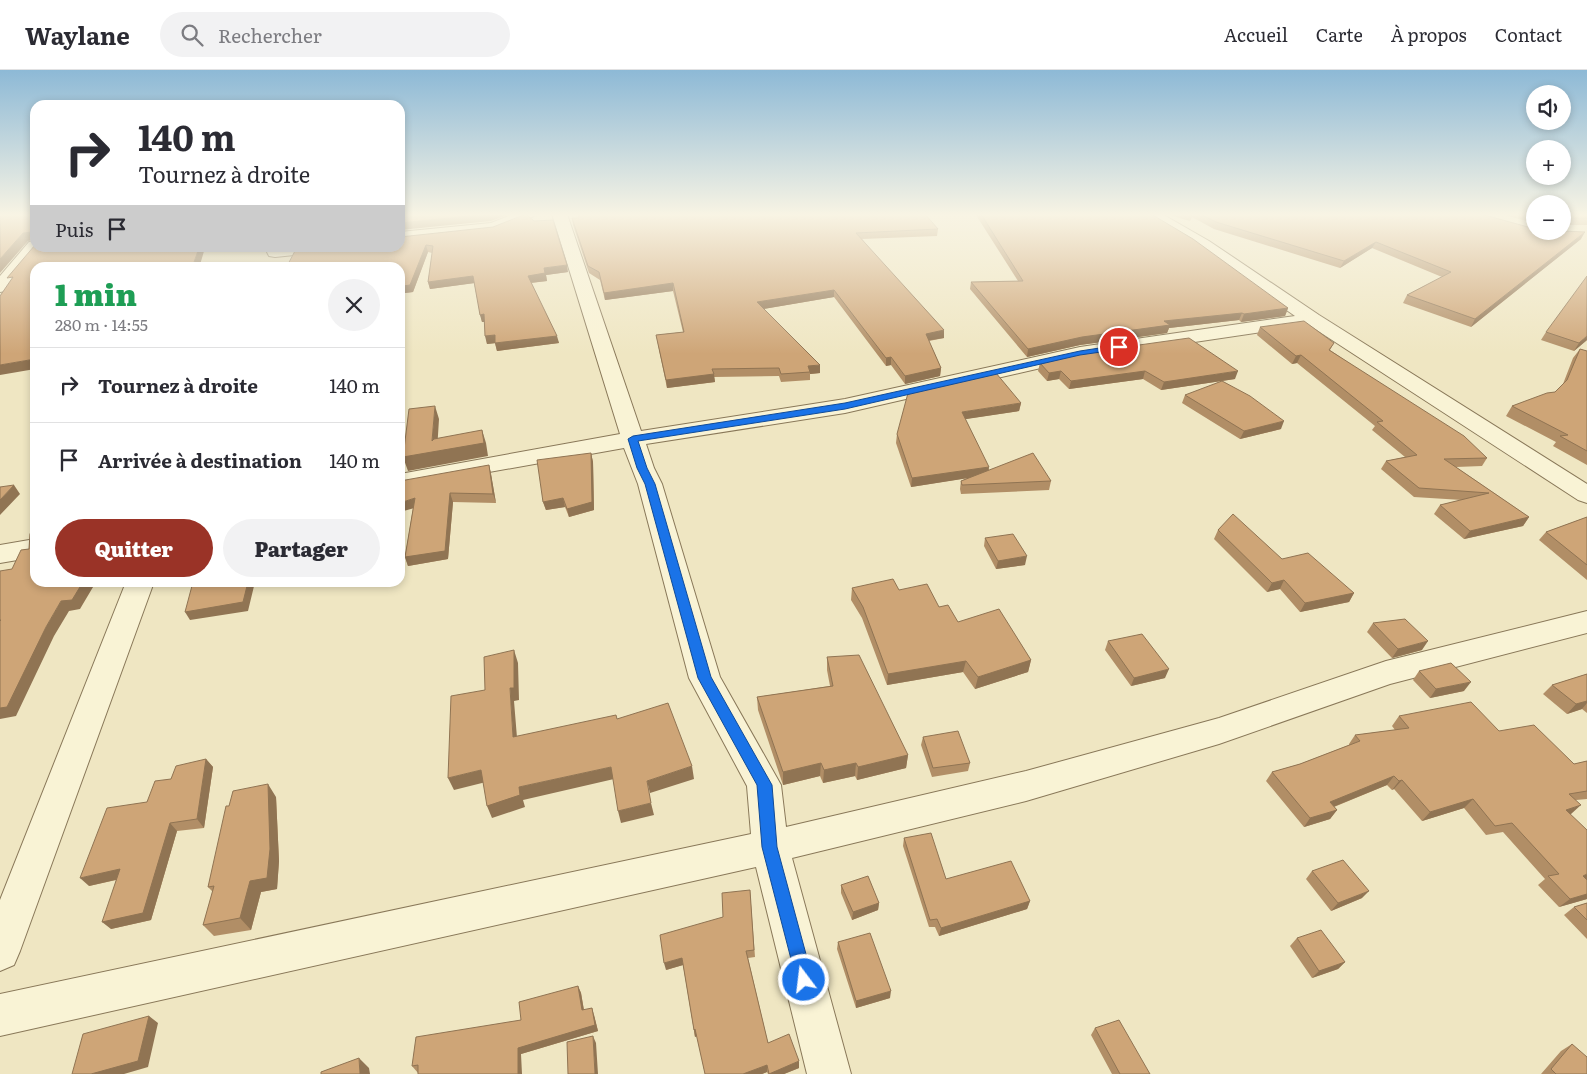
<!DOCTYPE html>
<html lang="fr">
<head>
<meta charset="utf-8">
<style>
  :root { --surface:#fff; --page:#f2f2f3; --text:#2b2b33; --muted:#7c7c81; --line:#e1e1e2; --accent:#9a3327 }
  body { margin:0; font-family:Literata,serif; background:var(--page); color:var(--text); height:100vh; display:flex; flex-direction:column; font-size:19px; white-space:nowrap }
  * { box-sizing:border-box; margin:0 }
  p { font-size:16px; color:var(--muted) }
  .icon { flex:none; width:28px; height:28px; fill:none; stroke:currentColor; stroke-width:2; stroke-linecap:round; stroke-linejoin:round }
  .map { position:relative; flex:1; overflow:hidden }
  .sheet { position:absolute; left:30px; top:192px; width:375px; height:325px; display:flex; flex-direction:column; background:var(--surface); border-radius:15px; box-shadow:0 2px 8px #0003 }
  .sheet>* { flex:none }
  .top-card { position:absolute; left:30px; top:30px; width:375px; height:152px; border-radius:15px; box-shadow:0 2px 8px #0003; background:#fff; color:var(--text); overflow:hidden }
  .buttons { position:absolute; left:1526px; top:15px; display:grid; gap:10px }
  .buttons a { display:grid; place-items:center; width:45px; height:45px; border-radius:50%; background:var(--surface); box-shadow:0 2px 8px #0003; font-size:25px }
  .pin { position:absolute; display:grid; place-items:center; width:42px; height:42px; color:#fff; margin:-21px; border:2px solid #fff; border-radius:50%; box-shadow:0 1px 5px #0007 }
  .me { position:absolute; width:55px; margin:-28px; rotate:345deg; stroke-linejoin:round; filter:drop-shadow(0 0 4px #0008) }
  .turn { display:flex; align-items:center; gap:18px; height:105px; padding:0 25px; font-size:22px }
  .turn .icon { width:65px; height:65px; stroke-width:2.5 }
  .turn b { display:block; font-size:35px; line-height:42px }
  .then { display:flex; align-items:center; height:48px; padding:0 25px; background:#0003; gap:10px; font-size:19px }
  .round { display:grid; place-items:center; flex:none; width:52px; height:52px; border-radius:26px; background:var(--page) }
  .headline { display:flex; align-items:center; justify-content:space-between; height:85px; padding:0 25px }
  h1 { font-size:30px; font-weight:800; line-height:38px; color:#1e9e55 }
  .primary-button { display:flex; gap:10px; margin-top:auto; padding:10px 25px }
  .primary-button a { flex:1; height:58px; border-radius:30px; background:var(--accent); color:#fff; font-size:20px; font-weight:800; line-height:58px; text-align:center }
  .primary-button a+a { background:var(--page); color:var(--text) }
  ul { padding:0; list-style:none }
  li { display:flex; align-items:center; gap:15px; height:75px; padding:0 25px; border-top:1px solid var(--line) }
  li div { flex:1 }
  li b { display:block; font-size:19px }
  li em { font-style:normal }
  header { display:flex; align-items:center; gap:30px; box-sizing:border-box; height:70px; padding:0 25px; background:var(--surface); border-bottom:1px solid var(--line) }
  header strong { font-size:24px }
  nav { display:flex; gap:28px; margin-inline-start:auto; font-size:18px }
  .search { width:350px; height:45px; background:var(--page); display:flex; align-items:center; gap:12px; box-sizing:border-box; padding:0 18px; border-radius:28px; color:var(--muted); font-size:19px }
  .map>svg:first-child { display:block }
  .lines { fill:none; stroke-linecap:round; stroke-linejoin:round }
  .minor-casing { stroke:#897859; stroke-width:2 }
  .minor { fill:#f9f3d5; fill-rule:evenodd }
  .wall { fill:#b18e66 }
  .shaded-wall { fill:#907453 }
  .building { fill:#cea577; stroke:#907453 }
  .route { fill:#1a73e8; stroke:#114b97 }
</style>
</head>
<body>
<header>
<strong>Waylane</strong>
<div class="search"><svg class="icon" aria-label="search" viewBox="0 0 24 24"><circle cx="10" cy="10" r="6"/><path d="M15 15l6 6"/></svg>Rechercher</div>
<nav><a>Accueil</a><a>Carte</a><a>À propos</a><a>Contact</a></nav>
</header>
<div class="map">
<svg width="1587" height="1004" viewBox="0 0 1587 1004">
  <rect width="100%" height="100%" fill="#efe6c2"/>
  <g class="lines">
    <defs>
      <path id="minor" d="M 514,144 L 535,144 L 532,147 L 494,162 L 400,172 L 400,162 L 491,153 Z
        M 552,144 L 567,144 L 641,361 L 845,329 L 1080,277 L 1295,246 L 1197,177 L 1147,147 L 1144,144 L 1162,144 L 1209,171 L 1319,245 L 1587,414 L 1587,433 L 1578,430 L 1309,255 L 1080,289 L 845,343 L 646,374 L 654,398 L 662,414 L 720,607 L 781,715 L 786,757 L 1026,701 L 1219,648 L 1386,591 L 1587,541 L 1587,563 L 1390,614 L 1219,674 L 1026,731 L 792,788 L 851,1004 L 807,1004 L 756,797 L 0,966 L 0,924 L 751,764 L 747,716 L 689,608 L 638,414 L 624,378 L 400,418 L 400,404 L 620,364 Z
        M 35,171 L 35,178 L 42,178 L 6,221 L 0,222 L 0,206 L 29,172 Z
        M 269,178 L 322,178 L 320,182 L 314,183 L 275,187 L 269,186 L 267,182 Z
        M 35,469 L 35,487 L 0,493 L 0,475 Z
        M 126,512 L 154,512 L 20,881 L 14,895 L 0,901 L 0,830 Z"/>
    </defs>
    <use href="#minor" class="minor-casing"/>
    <use href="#minor" class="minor"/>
  </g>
  <path class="wall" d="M 977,144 L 1151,144 L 1288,238 L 1285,246 L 1241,252 L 1239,250 L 1169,258 L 1167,263 L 1080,275 L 1027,287 L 970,219 L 971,212 L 1018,211 L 976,145 Z
    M 1166,144 L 1481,144 L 1535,159 L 1581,169 L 1471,257 L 1403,233 L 1407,225 L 1442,207 L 1372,178 L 1340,198 L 1214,159 L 1192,147 L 1190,151 Z
    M 1500,144 L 1535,144 L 1535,153 Z
    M 1562,144 L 1587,144 L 1587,155 L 1563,155 Z
    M 572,148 L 938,159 L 937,166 L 862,169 L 944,268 L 929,271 L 941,298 L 940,306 L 905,314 L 891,295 L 886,296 L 834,227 L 763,239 L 820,303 L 810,304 L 810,310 L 781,312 L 779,306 L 714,307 L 715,312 L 667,318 L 656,265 L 683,262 L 673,221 L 605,230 L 600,210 L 589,203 L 573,155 Z
    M 400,167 L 568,202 L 546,205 L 547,211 L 531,213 L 559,273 L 497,281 L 495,273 L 487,274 L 484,252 L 482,252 L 474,213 L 430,219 L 428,212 L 432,183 L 428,182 L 413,222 L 405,223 L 405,236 L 400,237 Z
    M 1260,257 L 1334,273 L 1330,280 L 1487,388 L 1482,396 L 1456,397 L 1529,447 L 1523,456 L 1464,469 L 1434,444 L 1440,435 L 1462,430 L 1414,427 L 1381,399 L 1386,391 L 1405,387 L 1372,360 L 1375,356 L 1297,293 L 1292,294 L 1257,265 Z
    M 1546,262 L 1587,270 L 1574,281 L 1541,270 Z
    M 1580,279 L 1587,281 L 1587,395 L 1553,376 L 1556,372 L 1506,346 L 1512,336 L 1555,322 L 1563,314 L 1573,288 Z
    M 1082,283 L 1235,309 L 1161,320 L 1143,309 L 1069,319 L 1059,309 L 1047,311 L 1038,301 L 1040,293 Z
    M 1185,325 L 1281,359 L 1240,369 L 1182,333 Z
    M 1021,333 L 1019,341 L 965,349 L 989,400 L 1051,411 L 1049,420 L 961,424 L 960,419 L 961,411 L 967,408 L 911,417 L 896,373 L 897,364 Z
    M 591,383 L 593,392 L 594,440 L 569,447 L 565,437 L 546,440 L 543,432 Z
    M 489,395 L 491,404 L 496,433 L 453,432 L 448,489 L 408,496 L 405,487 L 413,438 Z
    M 1587,447 L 1587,510 L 1539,470 L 1546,462 Z
    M 1218,460 L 1282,489 L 1354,523 L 1349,532 L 1300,542 L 1280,519 L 1267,522 L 1214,469 Z
    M 985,468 L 1025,495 L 996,499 L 984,476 Z
    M 852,518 L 899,520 L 939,537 L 958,552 L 1031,590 L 1028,602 L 975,619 L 963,602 L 887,615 L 862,548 L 851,530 Z
    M 1373,553 L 1422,580 L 1392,588 L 1367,562 Z
    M 1108,571 L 1165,608 L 1131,616 L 1105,580 Z
    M 827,587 L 908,685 L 906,698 L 857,710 L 855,706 L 823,713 L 820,706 L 783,715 L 758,640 L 757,627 L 830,616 L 827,600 Z
    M 1419,601 L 1464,621 L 1430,628 L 1413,610 Z
    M 1587,604 L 1587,643 L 1582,639 L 1567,644 L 1543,624 L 1552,615 Z
    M 1399,646 L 1499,661 L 1574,694 L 1587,691 L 1587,729 L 1576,730 L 1570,744 L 1587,810 L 1587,829 L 1559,837 L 1538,815 L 1545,809 L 1503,762 L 1486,765 L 1464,738 L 1422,751 L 1394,719 L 1392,720 L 1387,715 L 1334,737 L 1337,740 L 1330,749 L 1304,757 L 1266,711 L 1272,702 L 1300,694 L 1349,675 L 1349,674 L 1355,665 L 1395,660 L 1392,656 Z
    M 923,667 L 970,693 L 968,701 L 932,707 L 921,675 Z
    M 206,689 L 213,697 L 204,758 L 177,761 L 151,850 L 111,859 L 116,810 L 89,816 L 147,732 L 171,709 Z
    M 276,727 L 279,791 L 277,819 L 261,822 L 251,860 L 214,866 L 203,855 L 213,822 L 208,817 L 229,736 Z
    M 904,768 L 946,809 L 1030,831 L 1027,839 L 939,866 L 935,857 L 929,857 L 903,776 Z
    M 1312,801 L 1362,828 L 1331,841 L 1306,809 Z
    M 841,815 L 879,833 L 878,840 L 852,850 L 841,823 Z
    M 750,820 L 755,887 L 748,888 L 768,973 L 799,998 L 784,1004 L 768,1004 L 767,1002 L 762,1004 L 705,1004 L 697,966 L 695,967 L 683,895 L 666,900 L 723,847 Z
    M 1587,833 L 1587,869 L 1564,845 L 1574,837 Z
    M 1297,868 L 1345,892 L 1338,899 L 1312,908 L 1290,876 Z
    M 838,872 L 890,928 L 856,938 L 837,879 Z
    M 578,916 L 581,923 L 584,940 L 594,945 L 598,961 L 521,984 L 418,1003 L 412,996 L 521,950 Z
    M 1095,958 L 1150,1004 L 1112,1004 L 1091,965 Z
    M 1572,974 L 1587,1004 L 1541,1004 L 1561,981 Z"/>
  <path class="shaded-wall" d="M 491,144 L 510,144 L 491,151 L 400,160 L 400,153 Z
    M 32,162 L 33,170 L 28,171 L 0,203 L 0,189 L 23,163 Z
    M 1585,162 L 1581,169 L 1471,257 L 1475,249 Z
    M 1376,172 L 1372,178 L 1340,198 L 1344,191 Z
    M 426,175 L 428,182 L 413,222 L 405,223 L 405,236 L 400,237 L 400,230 L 403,216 Z
    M 199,178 L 205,178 L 199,198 L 192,198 Z
    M 567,195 L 568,202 L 546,205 L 547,211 L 529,213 L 528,206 L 544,198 Z
    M 473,206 L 475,213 L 430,219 L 428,212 Z
    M 673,213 L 673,221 L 605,230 L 604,223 Z
    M 834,220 L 834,227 L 757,240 L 757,232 Z
    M 1288,238 L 1285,246 L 1241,252 L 1244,244 Z
    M 1242,243 L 1239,250 L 1169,258 L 1167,263 L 1080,275 L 1027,287 L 1028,279 L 1082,267 L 1164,251 Z
    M 484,244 L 486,252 L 482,252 L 480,245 Z
    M 944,260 L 944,268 L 925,271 L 926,264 Z
    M 495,265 L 497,273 L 487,274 L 485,266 Z
    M 557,266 L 559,273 L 497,281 L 495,273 Z
    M 1587,266 L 1587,270 L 1574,281 L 1579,273 Z
    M 1301,285 L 1297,293 L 1292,294 L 1296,286 Z
    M 891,287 L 891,295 L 886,296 L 886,288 Z
    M 35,289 L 35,299 L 0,305 L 0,295 Z
    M 820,295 L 820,303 L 810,304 L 810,302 L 808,296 Z
    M 941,298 L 940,306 L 905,314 L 905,306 Z
    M 1061,301 L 1059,309 L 1047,311 L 1049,303 Z
    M 1145,301 L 1143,309 L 1069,319 L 1071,311 Z
    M 1238,301 L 1235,309 L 1161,320 L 1164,312 Z
    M 714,304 L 715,312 L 667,318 L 666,310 Z
    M 1021,333 L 1019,341 L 960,350 L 962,342 Z
    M 435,336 L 439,349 L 437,381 L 482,360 L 486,373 L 488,386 L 408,401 L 403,387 L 432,371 Z
    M 1284,351 L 1281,359 L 1240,369 L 1244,361 Z
    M 591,383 L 593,392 L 594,440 L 569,447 L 567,439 Z
    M 489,395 L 491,404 L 496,433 L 493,424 Z
    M 989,397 L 988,405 L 911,417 L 912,408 Z
    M 14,415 L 20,424 L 0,445 L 0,430 Z
    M 450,423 L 453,432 L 448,489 L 408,496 L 405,487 Z
    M 415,428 L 418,437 L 400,442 L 400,433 Z
    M 563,428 L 565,437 L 546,440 L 543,432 Z
    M 1529,447 L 1523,456 L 1464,469 L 1470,461 Z
    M 1027,486 L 1025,495 L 996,499 L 998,491 Z
    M 1284,510 L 1280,519 L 1267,522 L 1272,513 Z
    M 83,512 L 96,512 L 80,539 L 69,541 L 54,566 L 16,646 L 0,649 L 0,638 L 46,557 L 61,531 Z
    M 248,512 L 255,512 L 248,541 L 190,550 L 185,542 Z
    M 1354,523 L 1349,532 L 1300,542 L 1305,533 Z
    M 1428,571 L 1422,580 L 1392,588 L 1398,579 Z
    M 514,580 L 518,593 L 519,630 L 514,631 L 518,680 L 513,667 L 510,618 Z
    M 1031,590 L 1028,602 L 975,619 L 978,607 Z
    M 966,591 L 963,602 L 887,615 L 888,604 Z
    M 1169,599 L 1165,608 L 1131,616 L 1134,608 Z
    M 1471,612 L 1464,621 L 1430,628 L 1436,619 Z
    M 1587,631 L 1587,633 L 1582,639 L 1567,644 L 1576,634 Z
    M 908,685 L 906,698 L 857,710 L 858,697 Z
    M 206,689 L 213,697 L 204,758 L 197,749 Z
    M 821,693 L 820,706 L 783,715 L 783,702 Z
    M 856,693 L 855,706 L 823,713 L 824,700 Z
    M 692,696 L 694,709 L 650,723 L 647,711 Z
    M 611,697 L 614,709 L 523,730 L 525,737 L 492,748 L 487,736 L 519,717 Z
    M 481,700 L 486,712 L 454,720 L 448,708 Z
    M 1394,706 L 1387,715 L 1323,741 L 1330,732 Z
    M 1402,710 L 1394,719 L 1392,720 L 1399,711 Z
    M 268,714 L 276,727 L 279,791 L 277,819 L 261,822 L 251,860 L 240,848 Z
    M 1473,729 L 1464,738 L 1422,751 L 1430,742 Z
    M 651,733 L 654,745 L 621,753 L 618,741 Z
    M 1581,735 L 1571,744 L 1557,749 L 1566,740 Z
    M 1337,740 L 1330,749 L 1304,757 L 1310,748 Z
    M 170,753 L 177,761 L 151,850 L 111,859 L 102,852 Z
    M 120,799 L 128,807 L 89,816 L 80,808 Z
    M 1587,804 L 1587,809 L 1572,814 L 1583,806 Z
    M 1369,821 L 1362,828 L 1331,841 L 1338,833 Z
    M 1587,824 L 1587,829 L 1559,837 L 1570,829 Z
    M 1030,831 L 1027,839 L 939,866 L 941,858 Z
    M 879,833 L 878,840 L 852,850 L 853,842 Z
    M 682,888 L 683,895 L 666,900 L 664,893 Z
    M 1345,892 L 1338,899 L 1312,908 L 1319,901 Z
    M 578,916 L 581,923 L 585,947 L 582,940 Z
    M 891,921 L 890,928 L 856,938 L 856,931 Z
    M 592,938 L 594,945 L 598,961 L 521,984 L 522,1004 L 518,1004 L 518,978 Z
    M 149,946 L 158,953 L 148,997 L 124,1004 L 91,1004 Z
    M 695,959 L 697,966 L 695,967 L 694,960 Z
    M 593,966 L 596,973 L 598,1004 L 595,1004 Z
    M 359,988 L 369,998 L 370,1004 L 360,1004 Z
    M 799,991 L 799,998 L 784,1004 L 769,1004 Z
    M 767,995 L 767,1002 L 762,1004 L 743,1004 Z"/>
  <path class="building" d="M 0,144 L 35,144 L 35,169 L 32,168 L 32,162 L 23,163 L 0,189 Z
    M 400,144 L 491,144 L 489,144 L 400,153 Z
    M 526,144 L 534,151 L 553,150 L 567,195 L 544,198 L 545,203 L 528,206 L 557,266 L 495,273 L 495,265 L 485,266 L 484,244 L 480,245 L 473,206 L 428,212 L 433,176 L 426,175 L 410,215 L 403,216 L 403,229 L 400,230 L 400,198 L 286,198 L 296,179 L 309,178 L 400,178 L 400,167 L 493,157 Z
    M 578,144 L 925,144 L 938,159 L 856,163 L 944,260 L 926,264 L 941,298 L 905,306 L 891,287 L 886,288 L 834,220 L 757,232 L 820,295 L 808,296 L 810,302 L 781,304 L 779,298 L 712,299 L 714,304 L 666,310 L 656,265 L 684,262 L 673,213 L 604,223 L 599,202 L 588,196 L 572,148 L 579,148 Z
    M 981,144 L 1151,144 L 1193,169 L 1288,238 L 1244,244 L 1242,243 L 1164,251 L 1170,255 L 1082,267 L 1028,279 L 971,212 L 1023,211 Z
    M 1200,144 L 1481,144 L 1535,159 L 1535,161 L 1562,161 L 1585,162 L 1475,249 L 1407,225 L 1451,202 L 1376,172 L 1344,191 L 1216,152 Z
    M 1562,144 L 1587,144 L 1587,148 L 1566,148 L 1564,152 L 1562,152 Z
    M 35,175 L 35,178 L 199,178 L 192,198 L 35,198 L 35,289 L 0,295 L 0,226 L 13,207 L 7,208 Z
    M 1587,206 L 1587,266 L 1579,273 L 1546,262 Z
    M 1304,251 L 1334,273 L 1329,280 L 1464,366 L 1487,388 L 1444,389 L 1529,447 L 1470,461 L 1440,435 L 1489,423 L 1419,418 L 1386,391 L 1417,385 L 1377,352 L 1383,351 L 1301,285 L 1296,286 L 1260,257 Z
    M 1189,268 L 1238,301 L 1164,312 L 1145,301 L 1071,311 L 1061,301 L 1049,303 L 1040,293 L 1082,283 Z
    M 1580,279 L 1587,281 L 1587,381 L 1560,366 L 1568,365 L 1512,336 L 1547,323 L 1555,322 L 1567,310 Z
    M 996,303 L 1021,333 L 962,342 L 989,397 L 912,408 L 897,364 L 908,323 Z
    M 1222,311 L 1250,326 L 1284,351 L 1244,361 L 1185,325 Z
    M 435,336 L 432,371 L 434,369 L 482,360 L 484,373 L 403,387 L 409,339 Z
    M 591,383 L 592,432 L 567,439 L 563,428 L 543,432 L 537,390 Z
    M 1033,383 L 1051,411 L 962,415 L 961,411 Z
    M 489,395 L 493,424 L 450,423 L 445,481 L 405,487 L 415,428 L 400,433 L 400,411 Z
    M 14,415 L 0,430 L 0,417 Z
    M 1233,444 L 1282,489 L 1308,483 L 1354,523 L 1305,533 L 1284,510 L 1272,513 L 1218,460 Z
    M 1587,447 L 1587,495 L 1546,462 Z
    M 35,453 L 35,512 L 83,512 L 72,530 L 61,531 L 46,557 L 7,637 L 0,638 L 0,551 L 1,550 L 0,550 L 0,501 L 12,499 L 21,480 L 29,479 L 30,464 Z
    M 1013,464 L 1027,486 L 998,491 L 985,468 Z
    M 893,509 L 899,520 L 927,514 L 939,537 L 948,535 L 958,552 L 999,539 L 1031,590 L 978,607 L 966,591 L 888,604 L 863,537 L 852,518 Z
    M 193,512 L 248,512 L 243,532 L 185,542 Z
    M 1405,549 L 1428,571 L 1398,579 L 1373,553 Z
    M 1142,564 L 1169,599 L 1134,608 L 1108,571 Z
    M 514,580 L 514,618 L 510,618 L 513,667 L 616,645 L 617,649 L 668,633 L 692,696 L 647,711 L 651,733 L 618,741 L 611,697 L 519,717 L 520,725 L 487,736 L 481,700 L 448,708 L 451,626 L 485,620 L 484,587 Z
    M 859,585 L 908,685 L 858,697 L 856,693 L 824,700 L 821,693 L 783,702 L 757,627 L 833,616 L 827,587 Z
    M 1451,593 L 1471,612 L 1436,619 L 1419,601 Z
    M 1587,604 L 1587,631 L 1576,634 L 1552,615 Z
    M 1471,632 L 1499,661 L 1534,655 L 1574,694 L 1587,691 L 1587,721 L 1569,724 L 1581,735 L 1566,740 L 1587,760 L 1587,804 L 1583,806 L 1587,810 L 1587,824 L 1570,829 L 1548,806 L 1559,804 L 1512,753 L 1495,756 L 1473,729 L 1430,742 L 1402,710 L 1399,711 L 1394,706 L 1330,732 L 1337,740 L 1310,748 L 1272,702 L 1300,694 L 1360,671 L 1355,665 L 1409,658 L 1399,646 Z
    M 958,661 L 970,693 L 933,698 L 923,667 Z
    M 206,689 L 197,749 L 170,753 L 143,843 L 102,852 L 120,799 L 80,808 L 107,738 L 147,732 L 155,711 L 171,709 L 176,696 Z
    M 268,714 L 270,779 L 267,808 L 250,811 L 240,848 L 203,855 L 214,816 L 208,817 L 226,736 L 229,736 L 233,721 Z
    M 931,763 L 946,809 L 1011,791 L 1030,831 L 941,858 L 937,849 L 930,850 L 904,768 Z
    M 1343,790 L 1369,821 L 1338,833 L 1312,801 Z
    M 868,806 L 879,833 L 853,842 L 841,815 Z
    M 750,820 L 754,880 L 746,881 L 768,973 L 789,964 L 799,991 L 769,1004 L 767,995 L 743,1004 L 705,1004 L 695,959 L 694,960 L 682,888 L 664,893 L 660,865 L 723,847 L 722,823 Z
    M 1587,833 L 1587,850 L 1574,837 Z
    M 1321,860 L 1345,892 L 1319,901 L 1297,868 Z
    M 870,863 L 891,921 L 856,931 L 838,872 Z
    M 578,916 L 582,940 L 592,938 L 595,955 L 518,978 L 518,1004 L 418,1004 L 418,995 L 412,996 L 416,967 L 521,950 L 519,932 Z
    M 149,946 L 138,991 L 91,1004 L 72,1004 L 83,964 Z
    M 1119,950 L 1150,1004 L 1120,1004 L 1095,958 Z
    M 593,966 L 595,1004 L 568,1004 L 567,972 Z
    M 1572,974 L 1587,987 L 1587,1004 L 1556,1004 L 1551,999 Z
    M 359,988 L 360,1004 L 321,1004 L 321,1002 Z"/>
  <linearGradient id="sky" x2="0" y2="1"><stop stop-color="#8db9d6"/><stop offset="0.51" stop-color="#f8f4e4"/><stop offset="1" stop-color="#f8f4e4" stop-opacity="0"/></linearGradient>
  <rect width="1587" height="284" fill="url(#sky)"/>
  <path class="route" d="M 1119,275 L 1122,276 L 1122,279 L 1080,285 L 845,339 L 638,371 L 647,398 L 655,414 L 711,607 L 772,715 L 777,777 L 813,910 L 811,916 L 804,918 L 798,916 L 762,777 L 757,715 L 698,608 L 645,414 L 637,398 L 628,369 L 633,366 L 845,333 L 1080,281 Z"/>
</svg>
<div class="buttons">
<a><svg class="icon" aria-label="sound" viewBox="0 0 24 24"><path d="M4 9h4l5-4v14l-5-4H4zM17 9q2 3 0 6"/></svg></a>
<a>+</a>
<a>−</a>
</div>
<div class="pin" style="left:1119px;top:277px;background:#d93025"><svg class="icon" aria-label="arrive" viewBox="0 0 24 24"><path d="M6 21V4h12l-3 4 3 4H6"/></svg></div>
<svg class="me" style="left:804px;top:910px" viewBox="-20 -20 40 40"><circle r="17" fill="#1a73e8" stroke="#fff" stroke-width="3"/><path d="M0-11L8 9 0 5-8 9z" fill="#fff"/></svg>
<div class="top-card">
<div class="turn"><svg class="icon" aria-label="right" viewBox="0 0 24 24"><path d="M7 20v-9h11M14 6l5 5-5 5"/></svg><div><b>140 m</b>Tournez à droite</div></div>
<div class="then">Puis<svg class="icon" aria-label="arrive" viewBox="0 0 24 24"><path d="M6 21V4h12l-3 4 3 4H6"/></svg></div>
</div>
<section class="sheet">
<div class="headline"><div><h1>1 min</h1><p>280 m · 14:55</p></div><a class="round"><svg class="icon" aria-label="close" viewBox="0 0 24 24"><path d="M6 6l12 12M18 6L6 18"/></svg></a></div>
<ul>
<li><svg class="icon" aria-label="right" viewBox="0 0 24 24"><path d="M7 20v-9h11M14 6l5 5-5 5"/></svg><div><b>Tournez à droite</b></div><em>140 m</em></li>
<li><svg class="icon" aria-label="arrive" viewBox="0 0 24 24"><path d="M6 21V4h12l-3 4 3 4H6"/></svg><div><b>Arrivée à destination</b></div><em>140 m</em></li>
</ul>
<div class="primary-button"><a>Quitter</a><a>Partager</a></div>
</section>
</div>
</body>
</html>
